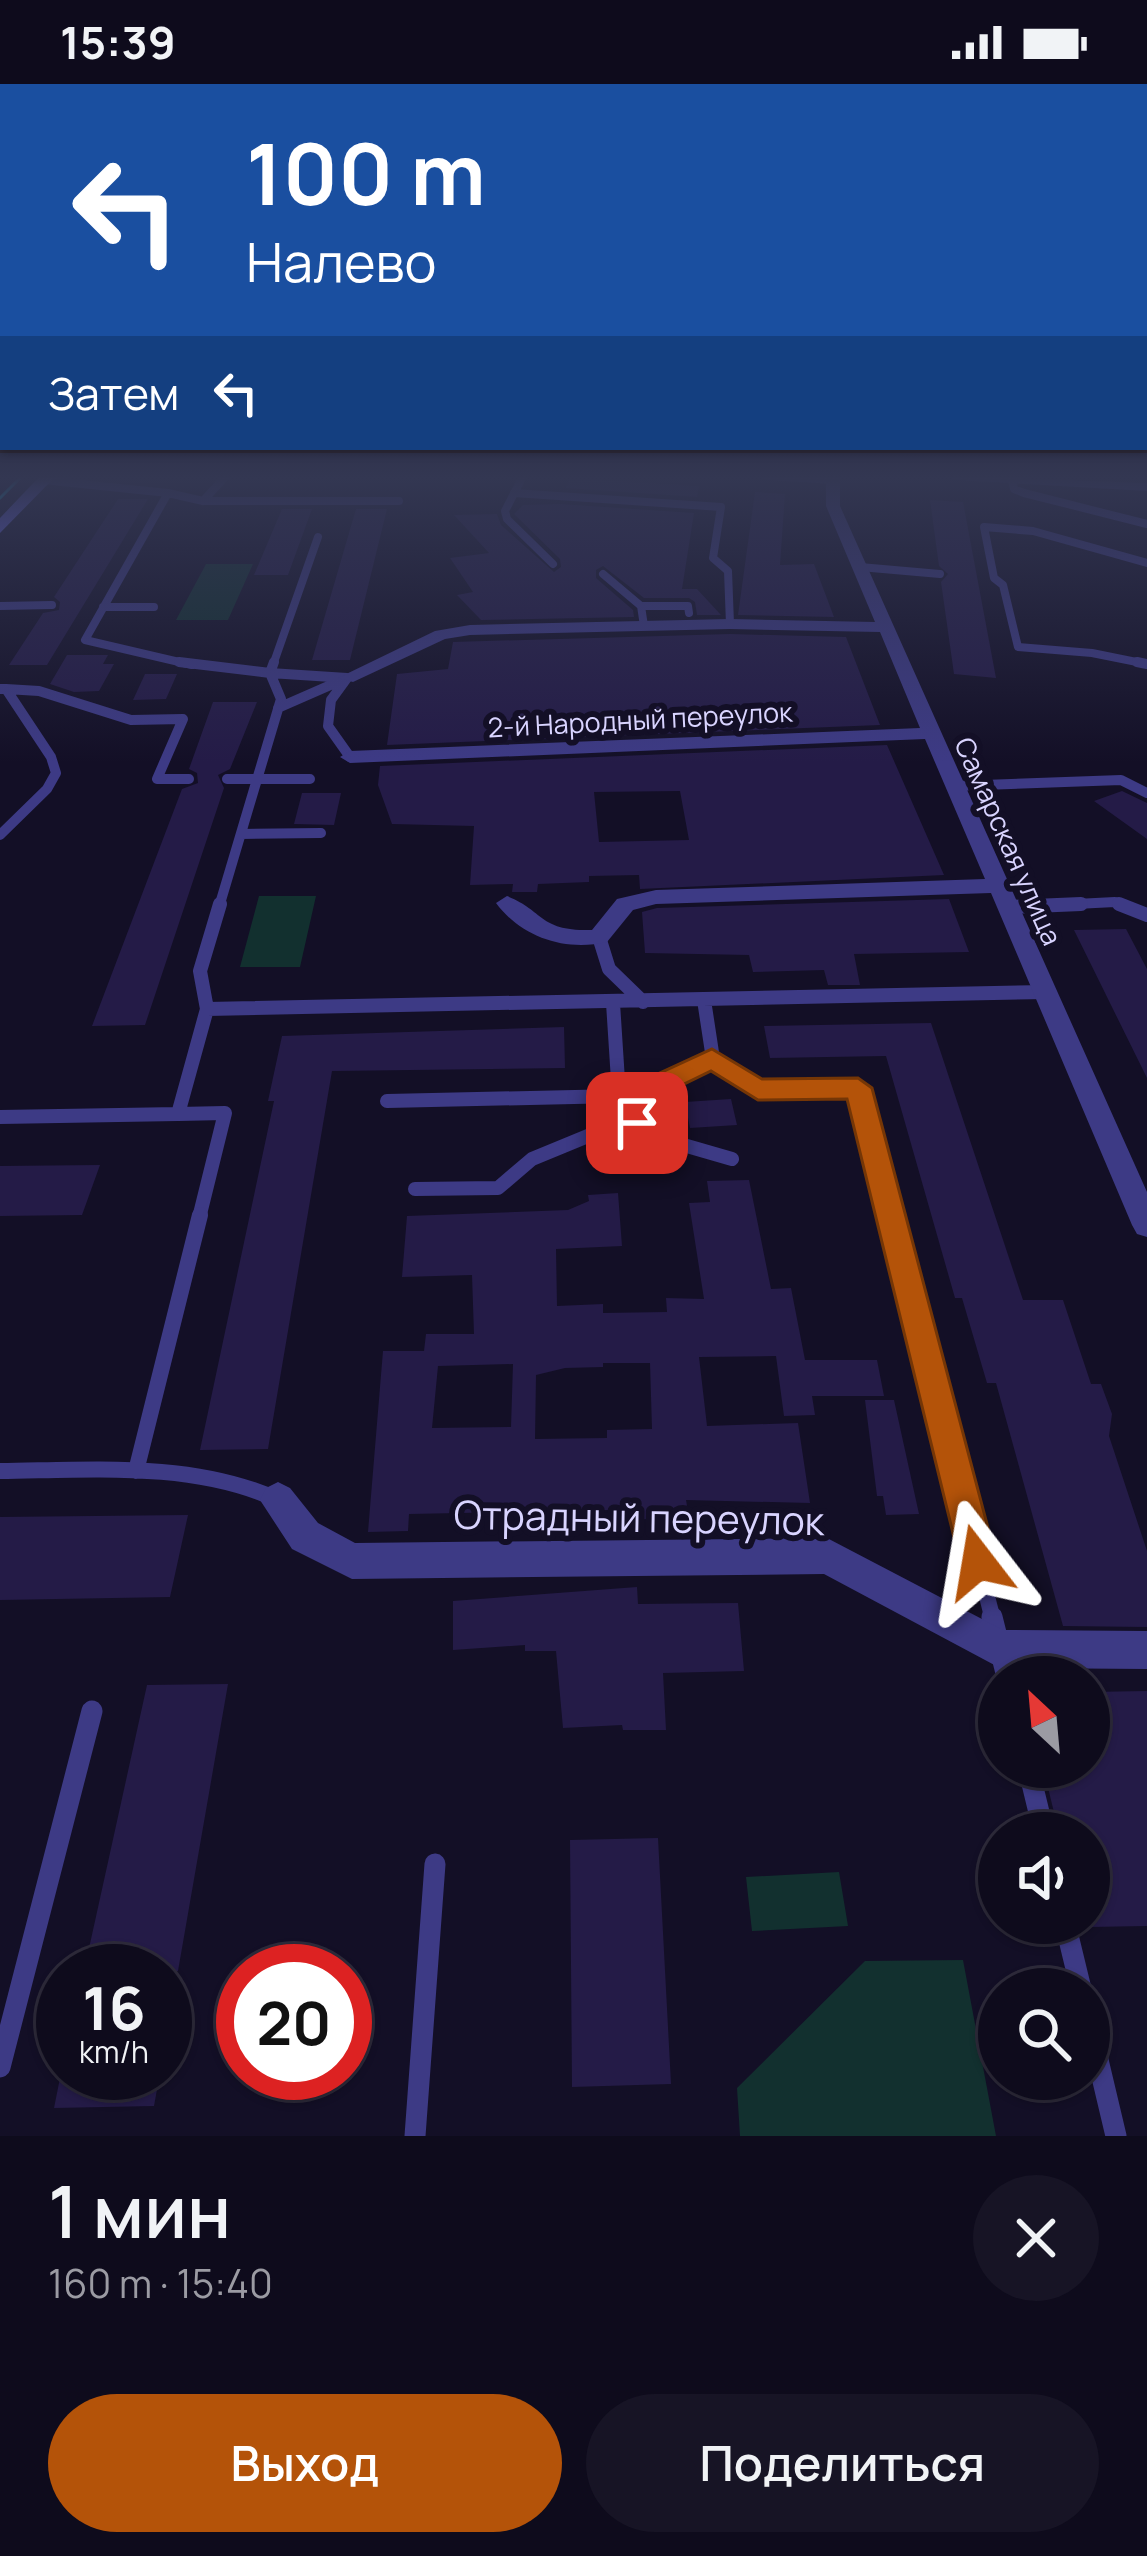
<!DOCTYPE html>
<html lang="ru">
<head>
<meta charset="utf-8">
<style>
  :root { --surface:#0e0b1c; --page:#171425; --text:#f1f3f6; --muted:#9b9ba3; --line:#2e2b3b; --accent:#b45309 }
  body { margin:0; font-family:Manrope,sans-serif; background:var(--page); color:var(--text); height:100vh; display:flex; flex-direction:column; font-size:45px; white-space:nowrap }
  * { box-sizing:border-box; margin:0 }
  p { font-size:39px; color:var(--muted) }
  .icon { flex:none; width:66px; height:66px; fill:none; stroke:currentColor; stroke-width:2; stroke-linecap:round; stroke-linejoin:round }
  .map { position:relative; height:2052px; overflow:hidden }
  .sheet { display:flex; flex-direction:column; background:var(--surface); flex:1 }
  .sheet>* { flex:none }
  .top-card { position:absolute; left:0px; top:0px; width:1149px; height:366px; box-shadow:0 3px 9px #0004,0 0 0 3px var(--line); background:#1a4fa0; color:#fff; overflow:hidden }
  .needle { width:78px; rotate:334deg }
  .fabs { position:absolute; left:978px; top:1572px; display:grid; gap:24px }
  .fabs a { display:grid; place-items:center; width:132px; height:132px; border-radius:50%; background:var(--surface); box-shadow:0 3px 9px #0004,0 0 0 3px var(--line); font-size:60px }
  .speed { position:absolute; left:36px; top:1860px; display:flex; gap:24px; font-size:60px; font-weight:700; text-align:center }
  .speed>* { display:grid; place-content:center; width:156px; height:156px; border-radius:50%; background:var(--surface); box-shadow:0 3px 9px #0004,0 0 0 3px var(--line); line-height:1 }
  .speed small { font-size:30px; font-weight:400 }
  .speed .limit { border:18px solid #d22; background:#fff; color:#111 }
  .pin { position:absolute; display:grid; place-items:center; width:102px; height:102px; color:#fff; margin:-51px; border-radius:24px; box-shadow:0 6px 18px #0006 }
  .me { position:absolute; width:132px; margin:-66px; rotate:346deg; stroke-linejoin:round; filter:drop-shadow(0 0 9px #0008) }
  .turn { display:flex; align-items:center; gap:42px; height:252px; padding:0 48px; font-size:54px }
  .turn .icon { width:156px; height:156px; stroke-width:2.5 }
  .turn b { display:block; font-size:84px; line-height:102px }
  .then { display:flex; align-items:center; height:114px; padding:0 48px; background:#0003; gap:24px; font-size:45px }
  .round { display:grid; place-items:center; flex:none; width:126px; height:126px; border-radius:63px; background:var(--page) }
  .summary { display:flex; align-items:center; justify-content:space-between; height:204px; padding:0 48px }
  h1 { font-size:72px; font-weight:600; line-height:90px }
  .cta { display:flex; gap:24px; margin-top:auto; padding:24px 48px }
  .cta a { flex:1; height:138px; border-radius:72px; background:var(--accent); color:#fff; font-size:48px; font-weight:600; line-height:138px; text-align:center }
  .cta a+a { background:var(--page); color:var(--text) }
  .status { display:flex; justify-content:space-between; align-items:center; height:84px; padding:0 60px; background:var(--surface); direction:ltr }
  .status svg { height:33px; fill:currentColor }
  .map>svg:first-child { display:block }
  .green { fill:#12302f }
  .building { fill:#241b47; fill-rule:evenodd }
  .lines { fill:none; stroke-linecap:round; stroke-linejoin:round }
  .lane-far4 { stroke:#3d3a85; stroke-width:8 }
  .lane-far3 { stroke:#3d3a85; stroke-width:10 }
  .lane-far2 { stroke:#3d3a85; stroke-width:14 }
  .lane-far1 { stroke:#3d3a85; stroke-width:16 }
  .lane { stroke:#3d3a85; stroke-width:21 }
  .street { fill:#3d3a85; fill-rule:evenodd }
  .secondary { fill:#6f6bff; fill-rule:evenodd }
  .tram { stroke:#00e5ff; stroke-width:3 }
  .route { fill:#b45309; stroke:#753606; stroke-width:3 }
  .labels { text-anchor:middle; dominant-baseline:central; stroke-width:12; stroke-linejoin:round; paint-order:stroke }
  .far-street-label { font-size:27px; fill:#d9d4ff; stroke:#130f26 }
  .near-street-label { font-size:39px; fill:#d9d4ff; stroke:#130f26 }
</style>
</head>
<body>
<div class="status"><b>15:39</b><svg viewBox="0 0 49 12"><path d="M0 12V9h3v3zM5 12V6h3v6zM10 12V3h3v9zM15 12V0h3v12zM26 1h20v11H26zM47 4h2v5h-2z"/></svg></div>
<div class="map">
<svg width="1147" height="2052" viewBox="0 0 1147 2052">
  <rect width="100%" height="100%" fill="#130f26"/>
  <path class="green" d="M 206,480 L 253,480 L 228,536 L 176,536 Z
    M 259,812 L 316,812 L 300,883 L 240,883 Z
    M 839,1788 L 848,1842 L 752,1847 L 746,1793 Z
    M 963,1876 L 996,2052 L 740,2052 L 737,2004 L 865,1877 Z"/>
  <path class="building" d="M 586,395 L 648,399 L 699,402 L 697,413 L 566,404 L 570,396 Z
    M 755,408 L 785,410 L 780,481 L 814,480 L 834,533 L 738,531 Z
    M 118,415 L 148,415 L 47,581 L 9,581 L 43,529 L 59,526 L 60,518 L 54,513 Z
    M 930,416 L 963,418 L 996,594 L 954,590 L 941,498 L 948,490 L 939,482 Z
    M 560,420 L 694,429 L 682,505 L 697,505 L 721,531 L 697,531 L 695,518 L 689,514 L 644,514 L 603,482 L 596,486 L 596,494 L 633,526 L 634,533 L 481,536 L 457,511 L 473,508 L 450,474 L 489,469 L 454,431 L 497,430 L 501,441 L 554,488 L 561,483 L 560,475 L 514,430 L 523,421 Z
    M 282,425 L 312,425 L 288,491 L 254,491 Z
    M 356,425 L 387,425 L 350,576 L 312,576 Z
    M 730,550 L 846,553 L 880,641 L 387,661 L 397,590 L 448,585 L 453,558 Z
    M 67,571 L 108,571 L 103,580 L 114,580 L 99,607 L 74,608 L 50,600 Z
    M 145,590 L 177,590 L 166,615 L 133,616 Z
    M 213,618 L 257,618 L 230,685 L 218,691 L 224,704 L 145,941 L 92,942 L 182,705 L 198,699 L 197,689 L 189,685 Z
    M 887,661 L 944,791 L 640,805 L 639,791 L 589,792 L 589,798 L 538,800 L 537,808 L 512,808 L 513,800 L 470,801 L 474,742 L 392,740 L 378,701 L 380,682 ZM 680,707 L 689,756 L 599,758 L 594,708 Z
    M 1122,707 L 1147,719 L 1147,755 L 1094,717 Z
    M 302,709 L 341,709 L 334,741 L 294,740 Z
    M 949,815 L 969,868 L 854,870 L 860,901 L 828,901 L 824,886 L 753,888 L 749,871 L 645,869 L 642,828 L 657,824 Z
    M 1126,845 L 1147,885 L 1147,994 L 1074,846 Z
    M 931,939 L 1023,1216 L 1063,1216 L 1091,1300 L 1101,1300 L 1112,1330 L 1109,1352 L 1147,1467 L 1147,1543 L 1063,1542 L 996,1299 L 987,1299 L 962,1214 L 955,1214 L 886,972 L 770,974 L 764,942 Z
    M 564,943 L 565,984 L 332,987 L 268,1365 L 200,1366 L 274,1017 L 268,1017 L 282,952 Z
    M 731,1015 L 737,1041 L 690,1044 L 685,1018 Z
    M 100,1081 L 82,1131 L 0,1132 L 0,1082 Z
    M 749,1096 L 771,1205 L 791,1204 L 805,1276 L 877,1276 L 884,1312 L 812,1312 L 815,1331 L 784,1332 L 776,1272 L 699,1273 L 707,1342 L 798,1339 L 810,1419 L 686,1416 L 691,1444 L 650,1444 L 650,1435 L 611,1436 L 610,1426 L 409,1430 L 408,1447 L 368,1448 L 383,1267 L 424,1267 L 426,1250 L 474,1250 L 472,1191 L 402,1193 L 407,1132 L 568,1126 L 589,1117 L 588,1111 L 618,1109 L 622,1162 L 556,1165 L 557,1222 L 603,1220 L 603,1229 L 667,1228 L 666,1214 L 704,1215 L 689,1119 L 710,1118 L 707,1097 ZM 603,1279 L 650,1279 L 652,1345 L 607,1346 L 607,1354 L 535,1355 L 536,1291 L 565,1284 L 603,1283 ZM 513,1280 L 511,1343 L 432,1344 L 438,1282 Z
    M 865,1316 L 894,1316 L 919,1430 L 886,1431 L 883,1412 L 877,1412 Z
    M 188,1431 L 170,1513 L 0,1516 L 0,1433 Z
    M 637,1503 L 638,1520 L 738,1519 L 744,1587 L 663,1589 L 666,1646 L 623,1646 L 622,1641 L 563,1644 L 556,1567 L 525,1567 L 525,1561 L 453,1566 L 453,1517 Z
    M 228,1600 L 178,1887 L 84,1887 L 147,1601 Z
    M 1147,1607 L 1147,1842 L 1089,1843 L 1089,1749 L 1059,1749 L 1043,1683 L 1089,1683 L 1089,1608 Z
    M 658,1754 L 671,2000 L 572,2003 L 570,1756 Z
    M 61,1989 L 160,1989 L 154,2022 L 54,2024 Z"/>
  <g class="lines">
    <path class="lane-far4" d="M 523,392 L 505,427 L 507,435 L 553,480
      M 768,392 L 833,396
      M 1012,395 L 1014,405 L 1024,409 L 1147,440
      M 43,396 L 168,409 L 85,556 L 192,581
      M 168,409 L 203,417 L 399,417
      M 514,409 L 721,423 L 713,474 L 728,487 L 730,540
      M 203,417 L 226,392
      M 1147,479 L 1033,447 L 984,443 L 994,494 L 1003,501 L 1018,563 L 1092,569 L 1147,580
      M 860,483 L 940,490
      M 603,490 L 641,522 L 644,542
      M 0,522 L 52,521
      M 641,522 L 688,522 L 689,529
      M 103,523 L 154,523
      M 273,581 L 318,453"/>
    <path class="lane-far3" d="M 179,578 L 270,589 L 281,615 L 219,823
      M 274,578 L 270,589 L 347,594 L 331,616 L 328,642 L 350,673
      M 1137,578 L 1147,580
      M 0,605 L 6,605 L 51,673 L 56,689 L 47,705 L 0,751
      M 6,605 L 39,607 L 131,636 L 183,635 L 157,695 L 189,695
      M 278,624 L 342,596
      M 227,695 L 310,695
      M 955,702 L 1121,696 L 1147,709
      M 241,750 L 321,749
      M 1017,823 L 1115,818 L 1126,823"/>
    <path class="lane-far2" d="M 1119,820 L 1147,831
      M 1008,823 L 1081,820
      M 599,853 L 609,885 L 643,918
      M 704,916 L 713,975 L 757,1006 L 858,1004 L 891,1134
      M 207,925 L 200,887 L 220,820
      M 387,1017 L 619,1012 L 613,919
      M 178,1030 L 225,1029 L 199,1134
      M 0,1033 L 178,1030 L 207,925 L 1046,908
      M 637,1038 L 656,1002 L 713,975
      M 415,1105 L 498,1104 L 532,1075 L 617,1040 L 637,1038 L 680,1060 L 732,1075"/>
    <path class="lane-far1" d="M 890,1131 L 993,1536
      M 0,1387 C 91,1386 194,1377 278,1416
      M 136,1387 L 200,1131"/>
    <path class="lane" d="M 992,1533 L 1007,1593
      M 1028,1683 L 1044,1749
      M 1065,1839 L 1081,1905
      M 1089,1938 L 1116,2052
      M 0,1983 L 92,1627
      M 415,2052 L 435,1780"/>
    <path class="street" d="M 826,392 L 840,392 L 840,422 L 1147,1108 L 1147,1153 L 1137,1150 L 1132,1141 L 991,809 L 656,820 L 633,826 L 607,858 C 565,868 521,853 496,819 L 507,812 C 545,827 538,847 592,846 L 617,815 L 656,806 L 985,795 L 925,655 L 350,679 L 340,673 L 350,667 L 920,644 L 880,548 L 730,545 L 470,551 L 445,555 L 353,598 L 338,594 L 435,547 L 470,541 L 730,535 L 875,538 L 826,422 Z
      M 949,392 L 1147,399 L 1147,407 L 956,396 Z
      M 278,1398 L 290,1404 L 318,1439 L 355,1459 L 827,1454 L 1003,1546 L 1147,1547 L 1147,1585 L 1000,1584 L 824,1490 L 352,1495 L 292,1465 L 260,1416 L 266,1404 Z"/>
    <path class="secondary" d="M 40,392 L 56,392 L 0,449 L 0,434 Z"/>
    <path class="tram" d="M 0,414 L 22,392"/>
  </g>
  <linearGradient id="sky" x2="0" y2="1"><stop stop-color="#0a0815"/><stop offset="0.58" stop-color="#333752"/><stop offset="1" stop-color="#333752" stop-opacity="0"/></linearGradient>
  <rect width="1147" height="679" fill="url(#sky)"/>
  <path class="route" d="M 712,965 L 762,995 L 858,994 L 872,1004 L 997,1478 L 991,1491 L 978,1497 L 965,1491 L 960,1478 L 847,1015 L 758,1016 L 711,987 L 666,1009 L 647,1046 L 627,1046 L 623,1039 L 647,995 Z"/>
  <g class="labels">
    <g class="far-street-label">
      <text transform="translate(640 635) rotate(-3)">2-й Народный переулок</text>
      <text transform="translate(1009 757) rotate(66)">Самарская улица</text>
    </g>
    <g class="near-street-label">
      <text transform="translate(639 1433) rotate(1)">Отрадный переулок</text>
    </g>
  </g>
</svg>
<div class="fabs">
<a><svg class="needle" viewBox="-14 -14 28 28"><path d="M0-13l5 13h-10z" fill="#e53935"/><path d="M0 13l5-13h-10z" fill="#9b9ba3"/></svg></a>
<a><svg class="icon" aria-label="sound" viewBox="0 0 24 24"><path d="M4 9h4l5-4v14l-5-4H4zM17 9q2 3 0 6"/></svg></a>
<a><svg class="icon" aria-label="search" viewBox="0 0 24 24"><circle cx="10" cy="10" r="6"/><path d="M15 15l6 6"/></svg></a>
</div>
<div class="speed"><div>16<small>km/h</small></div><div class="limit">20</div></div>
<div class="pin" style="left:637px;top:1039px;background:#d93025"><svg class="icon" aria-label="arrive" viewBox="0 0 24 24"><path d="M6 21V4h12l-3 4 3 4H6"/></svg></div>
<svg class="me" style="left:978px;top:1478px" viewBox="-20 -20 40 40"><path d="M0-17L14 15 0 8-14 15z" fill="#b45309" stroke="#fff" stroke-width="4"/></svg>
<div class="top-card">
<div class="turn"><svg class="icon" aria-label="left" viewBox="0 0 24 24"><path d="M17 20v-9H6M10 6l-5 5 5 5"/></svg><div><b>100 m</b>Налево</div></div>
<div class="then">Затем<svg class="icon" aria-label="left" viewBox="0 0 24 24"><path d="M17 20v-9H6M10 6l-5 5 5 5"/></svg></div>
</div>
</div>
<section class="sheet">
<div class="summary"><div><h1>1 мин</h1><p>160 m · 15:40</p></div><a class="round"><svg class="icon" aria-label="close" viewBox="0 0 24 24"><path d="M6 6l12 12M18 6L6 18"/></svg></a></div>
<div class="cta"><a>Выход</a><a>Поделиться</a></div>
</section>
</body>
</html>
